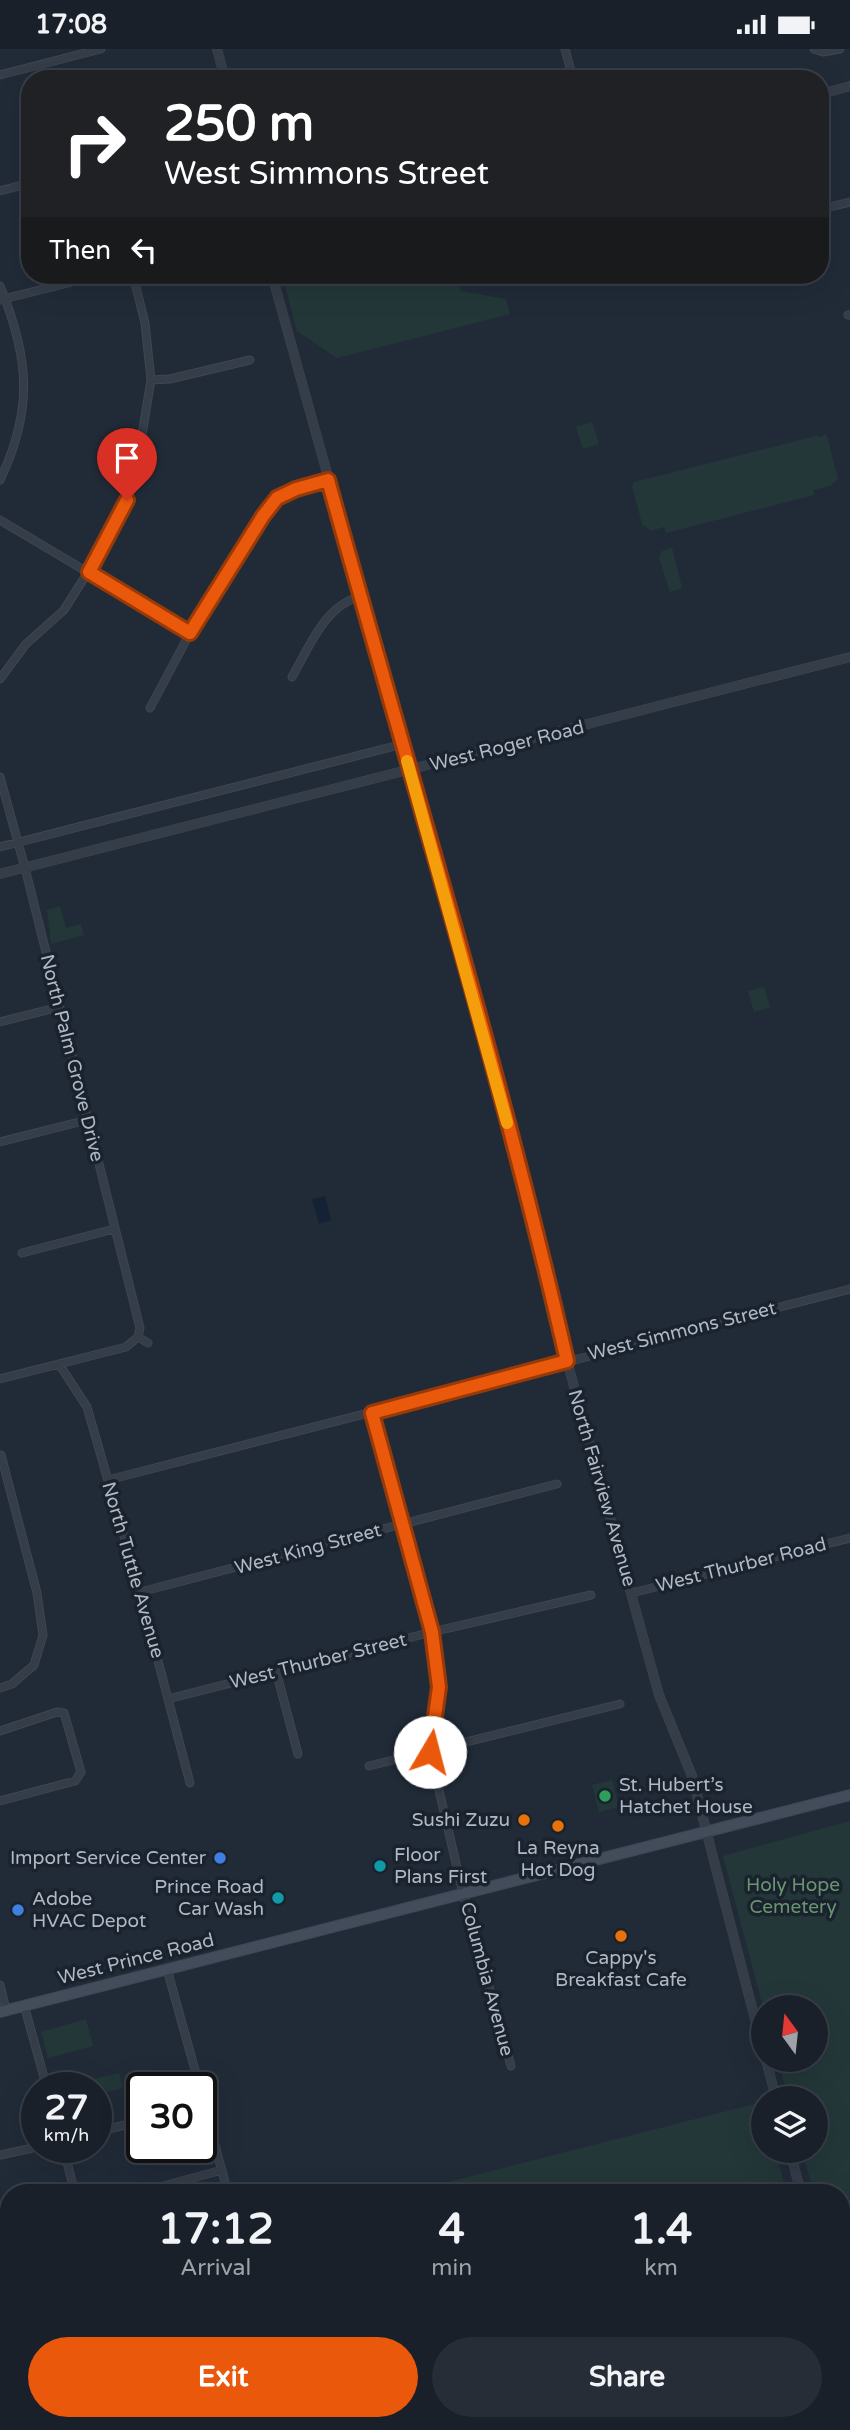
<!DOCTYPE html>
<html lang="en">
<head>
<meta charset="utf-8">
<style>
  :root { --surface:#19202a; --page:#262d36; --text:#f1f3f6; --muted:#9fa3a8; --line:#373e47; --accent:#ea580c }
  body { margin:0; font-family:"Varela Round",sans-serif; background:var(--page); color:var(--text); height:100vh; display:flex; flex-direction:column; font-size:26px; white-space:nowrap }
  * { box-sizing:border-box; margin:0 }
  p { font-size:23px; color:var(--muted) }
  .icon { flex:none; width:38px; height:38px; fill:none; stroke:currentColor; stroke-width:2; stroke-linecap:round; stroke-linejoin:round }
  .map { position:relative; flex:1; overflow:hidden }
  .details { position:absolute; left:0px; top:2135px; width:850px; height:247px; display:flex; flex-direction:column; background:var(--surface); border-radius:28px 28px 0 0; box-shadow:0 7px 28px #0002,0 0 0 2px var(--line) }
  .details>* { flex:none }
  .top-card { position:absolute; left:21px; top:21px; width:808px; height:214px; border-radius:28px; box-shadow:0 7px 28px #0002,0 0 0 2px var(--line); background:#202124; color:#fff; overflow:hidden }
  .needle { width:46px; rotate:345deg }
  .controls { position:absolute; left:751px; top:1946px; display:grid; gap:14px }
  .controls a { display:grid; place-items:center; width:77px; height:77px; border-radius:50%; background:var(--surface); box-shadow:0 7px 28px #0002,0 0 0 2px var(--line); font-size:35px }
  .speed { position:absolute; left:21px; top:2023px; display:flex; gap:14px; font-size:35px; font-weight:700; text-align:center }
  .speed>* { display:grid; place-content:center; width:91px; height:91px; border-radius:50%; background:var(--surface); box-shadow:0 7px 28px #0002,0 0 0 2px var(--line); line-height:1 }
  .speed small { font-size:18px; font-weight:400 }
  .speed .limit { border:4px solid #111; border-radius:10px; background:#fff; color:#111 }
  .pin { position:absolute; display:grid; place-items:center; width:60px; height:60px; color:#fff; margin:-72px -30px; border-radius:50% 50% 50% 0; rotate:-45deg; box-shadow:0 0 7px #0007 }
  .pin .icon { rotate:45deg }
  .me { position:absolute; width:77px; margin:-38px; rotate:8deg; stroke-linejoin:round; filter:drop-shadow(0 0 5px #0008) }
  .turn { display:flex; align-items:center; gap:24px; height:147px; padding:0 28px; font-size:32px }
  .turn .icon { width:91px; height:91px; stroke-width:2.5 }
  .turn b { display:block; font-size:49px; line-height:60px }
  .then { display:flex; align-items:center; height:66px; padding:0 28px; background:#0003; gap:14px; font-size:26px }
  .eta { display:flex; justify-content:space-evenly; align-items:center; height:119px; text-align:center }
  .eta b { font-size:42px; font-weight:700; line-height:49px }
  .action { display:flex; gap:14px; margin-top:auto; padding:14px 28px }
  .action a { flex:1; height:80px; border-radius:42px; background:var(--accent); color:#fff; font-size:28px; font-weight:700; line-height:80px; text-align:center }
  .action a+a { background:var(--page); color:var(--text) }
  .status { display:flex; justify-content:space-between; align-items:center; height:49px; padding:0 35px; background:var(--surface); direction:ltr }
  .status svg { height:19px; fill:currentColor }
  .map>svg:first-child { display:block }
  .green { fill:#233739 }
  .water { fill:#152235 }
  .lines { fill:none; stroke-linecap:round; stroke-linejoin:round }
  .minor-casing { stroke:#3e4652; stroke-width:9 }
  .tertiary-casing { stroke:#3e4652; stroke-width:10 }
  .secondary-casing { stroke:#3e4652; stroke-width:12 }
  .minor { stroke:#343d48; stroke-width:7 }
  .tertiary { stroke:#343d48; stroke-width:9 }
  .secondary { stroke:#424c5b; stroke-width:10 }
  .route-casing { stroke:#983908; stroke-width:18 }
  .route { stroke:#ea580c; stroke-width:12 }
  .slow { stroke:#f59e0b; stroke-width:12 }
  .leisure-dot { fill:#2e9e5b; stroke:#1a222d; stroke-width:2.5 }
  .food-dot { fill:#e8710a; stroke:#1a222d; stroke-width:2.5 }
  .shop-dot { fill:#3f7fe0; stroke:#1a222d; stroke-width:2.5 }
  .culture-dot { fill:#0f9aa8; stroke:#1a222d; stroke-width:2.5 }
  .labels { text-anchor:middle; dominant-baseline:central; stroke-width:7; stroke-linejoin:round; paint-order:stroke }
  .street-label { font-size:19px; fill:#afb8c5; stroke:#1a222d }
  .poi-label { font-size:19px; fill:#afb8c5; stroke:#1a222d; text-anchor:start }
  .park-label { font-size:19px; fill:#679570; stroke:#1a222d }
</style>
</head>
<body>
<div class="status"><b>17:08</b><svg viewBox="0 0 49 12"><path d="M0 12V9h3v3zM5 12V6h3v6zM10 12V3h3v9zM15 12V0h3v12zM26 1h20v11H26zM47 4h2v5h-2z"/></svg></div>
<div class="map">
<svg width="850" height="2381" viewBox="0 0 850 2381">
  <rect width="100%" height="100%" fill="#212b38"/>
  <path class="green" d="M 282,226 L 456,226 L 461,242 L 506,250 L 510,265 L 337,309 L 297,282 Z
    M 592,373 L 599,395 L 583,400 L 576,378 Z
    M 824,385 L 827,387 L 838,430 L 830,437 L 813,441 L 814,446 L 666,484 L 664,478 L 651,482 L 642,475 L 632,437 L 634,433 L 816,387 L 822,388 Z
    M 672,499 L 682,539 L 670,543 L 659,509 L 662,502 Z
    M 60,857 L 66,879 L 81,875 L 84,886 L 51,895 L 47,861 Z
    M 764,938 L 770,958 L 754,963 L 748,942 Z
    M 612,1731 L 619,1758 L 599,1763 L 592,1736 Z
    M 850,1772 L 850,2277 L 842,2247 L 842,2144 L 814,2144 L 802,2102 L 816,2102 L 816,2049 L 788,2049 L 778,2011 L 816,2011 L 816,1958 L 763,1958 L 723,1807 Z
    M 86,1970 L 93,1997 L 48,2009 L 41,1983 Z
    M 119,2024 L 123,2039 L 96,2046 L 96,2039 L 87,2039 L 86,2032 Z
    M 762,2053 L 763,2102 L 775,2102 L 787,2144 L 405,2144 Z
    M 842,2346 L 850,2381 L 312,2381 L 310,2373 L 842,2373 Z"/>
  <path class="water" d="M 325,1147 L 331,1171 L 319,1175 L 312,1150 Z"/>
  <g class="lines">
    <defs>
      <path id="minor" d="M 565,0 L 573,30
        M 814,0 L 823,3 L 840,0
        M 0,26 L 101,0
        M 0,142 L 30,134
        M 821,160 L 850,153
        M 0,237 C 29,308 34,360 0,431
        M 0,251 L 100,226
        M 848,266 L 850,266
        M 151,331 L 170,330 L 250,311
        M 0,471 L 190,584
        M 292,628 C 310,597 324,557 361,547
        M 0,630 L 26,595 L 64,561 L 88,523 L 127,451 L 137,416 L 151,331 L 145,274 L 133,226
        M 150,659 L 190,584 L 263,467 L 277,449 L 297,440 L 328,431
        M 0,728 L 25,819 L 140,1279 L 138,1288 L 126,1298 L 0,1330
        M 0,798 L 403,695
        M 0,973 L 59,958
        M 0,1093 L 87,1071
        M 22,1204 L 114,1180
        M 138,1288 L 148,1294
        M 59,1315 L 87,1358 L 140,1543 L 190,1734
        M 372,1365 L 432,1583 L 439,1638 L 430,1703 L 463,1844 L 511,2017
        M 108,1431 L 850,1240
        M 140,1543 L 557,1435
        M 632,1544 L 850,1489
        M 276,1622 L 298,1705
        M 0,1639 L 12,1635 L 34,1616 L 43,1586 L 37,1544 L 1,1406
        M 168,1650 L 432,1583 L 591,1546
        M 0,1682 L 57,1663 L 64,1664 L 81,1723 L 75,1732 L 0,1752
        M 369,1717 L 620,1655
        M 167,1920 L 200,2039
        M 0,1936 L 6,1961
        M 24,1956 L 47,2039
        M 201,2045 L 228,2144
        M 96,2083 L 142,2072
        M 63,2098 L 75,2144
        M 0,2106 L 37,2098
        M 138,2144 L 222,2121
        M 0,2181 L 9,2179
        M 0,2247 L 9,2245
        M 0,2314 L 9,2312
        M 0,2349 L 4,2366"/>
      <path id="tertiary" d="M 217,0 L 225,30
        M 821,45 L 850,37
        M 272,226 L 525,1137 L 567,1312 L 659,1646 L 692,1727 L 763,2001
        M 0,825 L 850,608
        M 766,2011 L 776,2049
        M 790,2102 L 801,2144
        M 842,2298 L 850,2329"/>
      <path id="secondary" d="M 0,1963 L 850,1746"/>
    </defs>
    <use href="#minor" class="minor-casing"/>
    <use href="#tertiary" class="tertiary-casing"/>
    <use href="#secondary" class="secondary-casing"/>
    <use href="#minor" class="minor"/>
    <use href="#tertiary" class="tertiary"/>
    <use href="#secondary" class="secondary"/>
  </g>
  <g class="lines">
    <defs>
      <path id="route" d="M 127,451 L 89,523 L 190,584 L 263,467 L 277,449 L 296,440 L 328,431 C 409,724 499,1015 567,1312 L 372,1364 L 432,1583 L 439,1638 L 430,1703"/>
    </defs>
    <use href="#route" class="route-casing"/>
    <use href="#route" class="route"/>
    <path class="slow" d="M 407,712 L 507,1074"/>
  </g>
  <circle class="leisure-dot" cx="605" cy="1747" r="7"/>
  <g class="food-dot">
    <circle cx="524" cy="1771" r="7"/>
    <circle cx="558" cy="1777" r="7"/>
    <circle cx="621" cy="1887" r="7"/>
  </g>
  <g class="shop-dot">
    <circle cx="220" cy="1809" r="7"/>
    <circle cx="18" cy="1861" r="7"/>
  </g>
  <g class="culture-dot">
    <circle cx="380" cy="1817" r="7"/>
    <circle cx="278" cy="1849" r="7"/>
  </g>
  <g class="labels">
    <g class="street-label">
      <text transform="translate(507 697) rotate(-14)">West Roger Road</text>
      <text transform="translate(72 1009) rotate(76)">North Palm Grove Drive</text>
      <text transform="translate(682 1282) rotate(-14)">West Simmons Street</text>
      <text transform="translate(602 1439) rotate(74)">North Fairview Avenue</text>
      <text transform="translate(308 1500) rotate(-15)">West King Street</text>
      <text transform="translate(741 1516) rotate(-14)">West Thurber Road</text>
      <text transform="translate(133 1521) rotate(74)">North Tuttle Avenue</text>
      <text transform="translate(318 1612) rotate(-14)">West Thurber Street</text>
      <text transform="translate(136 1910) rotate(-14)">West Prince Road</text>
      <text transform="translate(487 1930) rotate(75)">Columbia Avenue</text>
    </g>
    <g class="poi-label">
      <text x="619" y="1736">St. Hubert’s<tspan x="619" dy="22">Hatchet House</tspan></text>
      <text x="510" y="1771" text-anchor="end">Sushi Zuzu</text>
      <text x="558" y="1799" text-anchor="middle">La Reyna<tspan x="558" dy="22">Hot Dog</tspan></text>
      <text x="394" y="1806">Floor<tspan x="394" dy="22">Plans First</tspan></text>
      <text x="206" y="1809" text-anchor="end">Import Service Center</text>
      <text x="264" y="1838" text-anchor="end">Prince Road<tspan x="264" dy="22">Car Wash</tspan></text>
      <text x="32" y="1850">Adobe<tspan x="32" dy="22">HVAC Depot</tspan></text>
      <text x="621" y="1909" text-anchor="middle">Cappy's<tspan x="621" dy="22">Breakfast Cafe</tspan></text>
    </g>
    <g class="park-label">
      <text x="793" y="1836">Holy Hope<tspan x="793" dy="22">Cemetery</tspan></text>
    </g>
  </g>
</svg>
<div class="controls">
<a><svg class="needle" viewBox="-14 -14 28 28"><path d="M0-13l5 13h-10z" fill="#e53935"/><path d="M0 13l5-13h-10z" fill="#9fa3a8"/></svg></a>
<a><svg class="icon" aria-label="layers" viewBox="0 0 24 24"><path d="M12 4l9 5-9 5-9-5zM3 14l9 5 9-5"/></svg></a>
</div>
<div class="speed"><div>27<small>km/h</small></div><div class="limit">30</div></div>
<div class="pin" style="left:127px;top:451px;background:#d93025"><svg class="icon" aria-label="arrive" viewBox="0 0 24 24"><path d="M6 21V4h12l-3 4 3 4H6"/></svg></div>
<svg class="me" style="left:430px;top:1703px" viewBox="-20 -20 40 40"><circle r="19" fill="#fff"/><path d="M0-13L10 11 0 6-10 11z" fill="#ea580c"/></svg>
<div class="top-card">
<div class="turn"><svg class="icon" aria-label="right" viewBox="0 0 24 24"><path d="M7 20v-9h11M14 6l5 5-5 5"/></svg><div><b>250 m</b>West Simmons Street</div></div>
<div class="then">Then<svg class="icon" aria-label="left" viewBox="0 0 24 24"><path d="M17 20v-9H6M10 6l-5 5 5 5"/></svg></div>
</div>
<section class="details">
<div class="eta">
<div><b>17:12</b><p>Arrival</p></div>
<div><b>4</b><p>min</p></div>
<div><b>1.4</b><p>km</p></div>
</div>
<div class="action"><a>Exit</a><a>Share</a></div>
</section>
</div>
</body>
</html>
